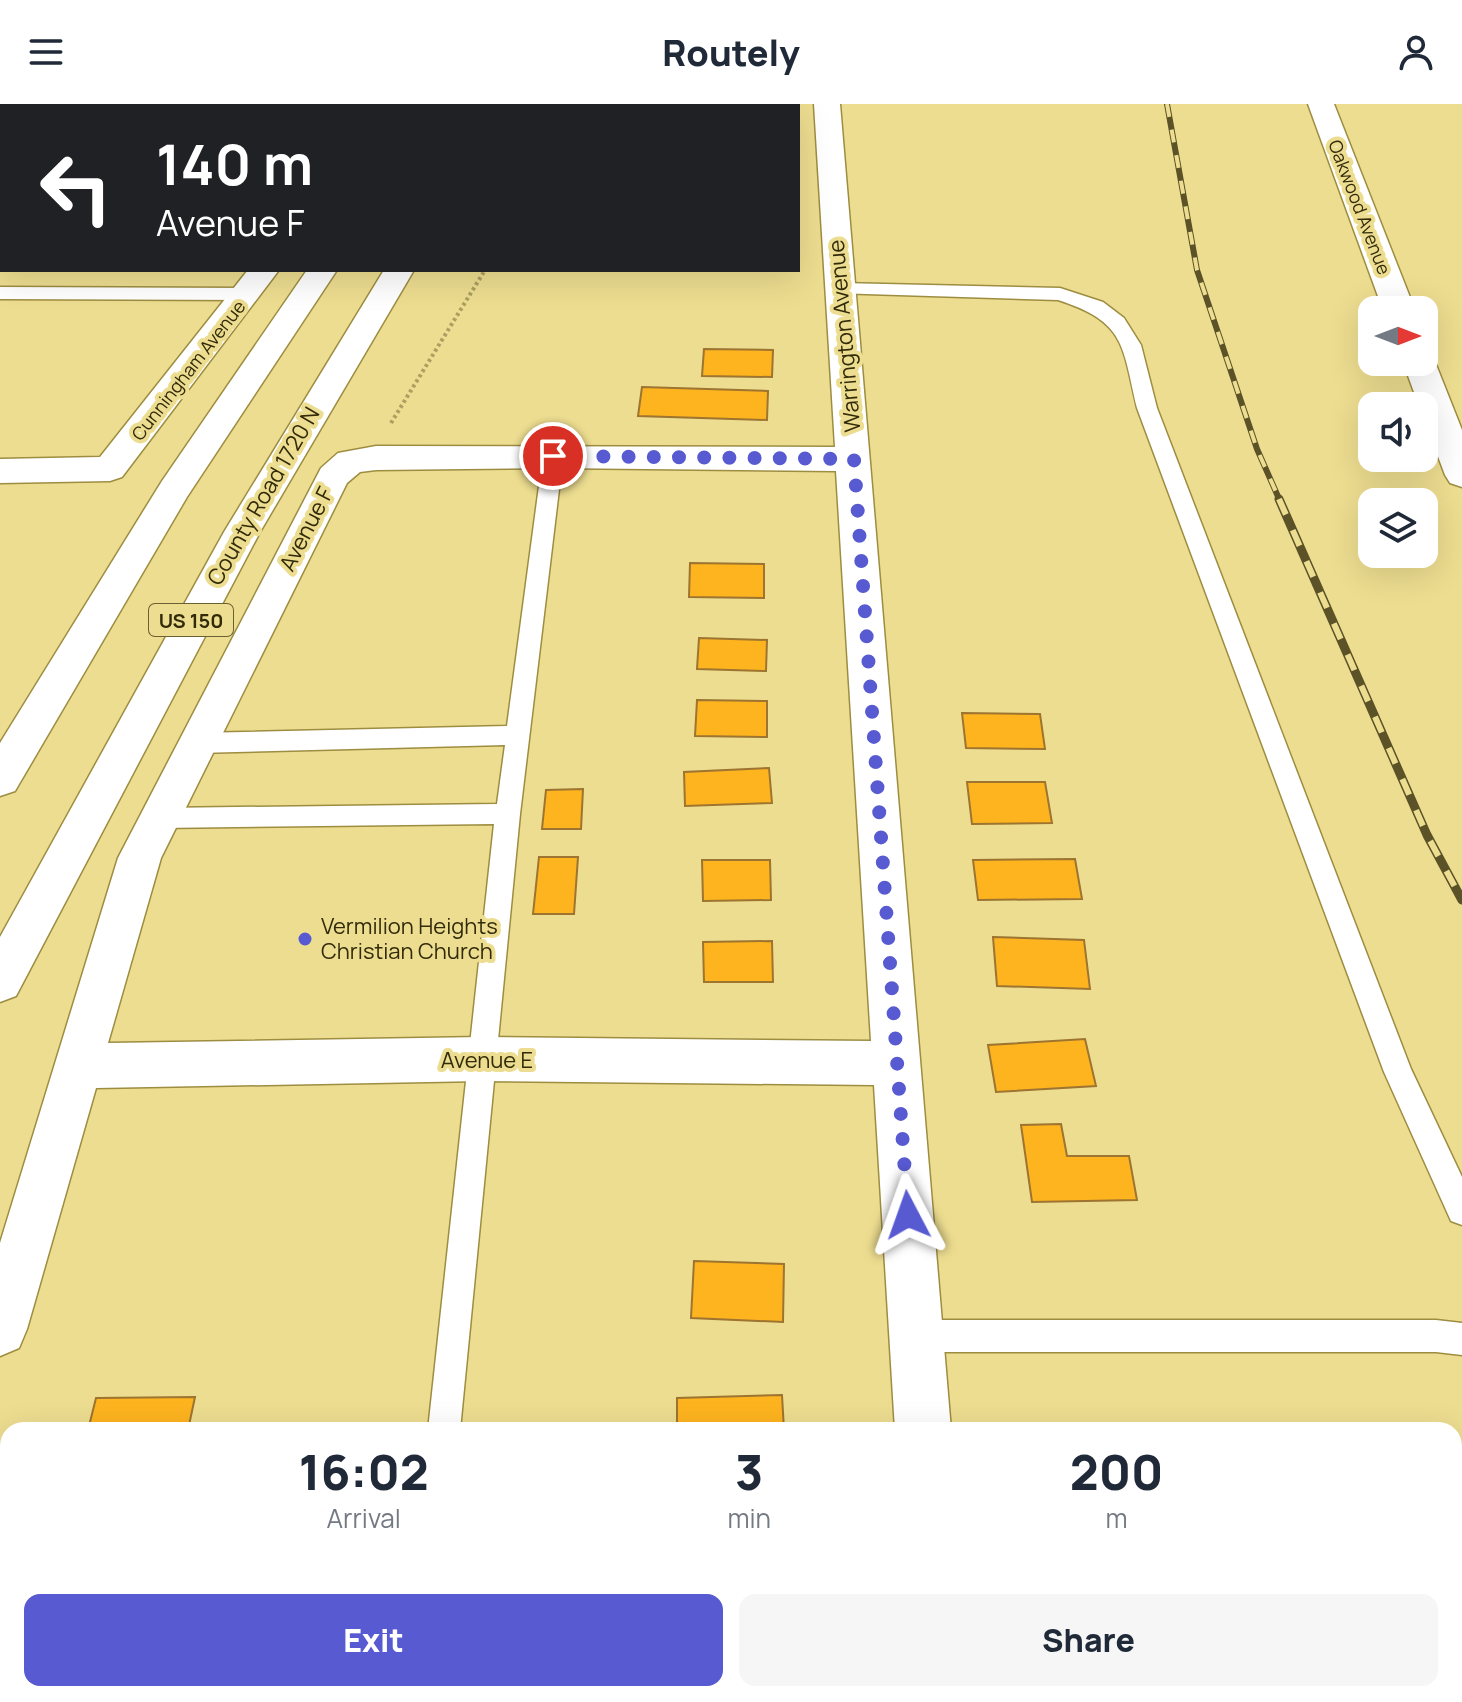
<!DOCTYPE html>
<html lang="en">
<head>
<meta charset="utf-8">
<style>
  :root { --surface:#fff; --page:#f6f6f7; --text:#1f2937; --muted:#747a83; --accent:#575ad1 }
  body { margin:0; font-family:Manrope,sans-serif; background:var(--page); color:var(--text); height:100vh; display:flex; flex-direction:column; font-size:30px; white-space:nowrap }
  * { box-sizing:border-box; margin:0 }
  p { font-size:26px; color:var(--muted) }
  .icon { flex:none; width:44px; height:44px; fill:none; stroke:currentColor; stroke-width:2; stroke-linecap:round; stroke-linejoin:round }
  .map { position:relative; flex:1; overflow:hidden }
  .details { position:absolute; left:0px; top:1318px; width:1462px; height:280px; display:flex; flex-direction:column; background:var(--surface); border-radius:24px 24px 0 0; box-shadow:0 8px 32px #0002 }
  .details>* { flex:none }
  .hud { position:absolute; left:0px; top:0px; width:800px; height:168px; box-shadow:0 8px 32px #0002; background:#202124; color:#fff; overflow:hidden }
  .needle { width:52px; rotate:90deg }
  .fabs { position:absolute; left:1358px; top:192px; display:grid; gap:16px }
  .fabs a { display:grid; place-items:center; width:80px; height:80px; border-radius:16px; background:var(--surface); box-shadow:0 8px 32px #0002; font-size:40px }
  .pin { position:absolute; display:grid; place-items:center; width:68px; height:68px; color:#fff; margin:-34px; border:4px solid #fff; border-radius:50%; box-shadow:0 2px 8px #0007 }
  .me { position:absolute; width:88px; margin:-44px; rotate:356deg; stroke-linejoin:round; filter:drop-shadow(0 0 6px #0008) }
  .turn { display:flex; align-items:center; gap:28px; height:168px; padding:0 24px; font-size:36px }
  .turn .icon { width:104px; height:104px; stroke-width:2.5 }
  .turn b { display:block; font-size:56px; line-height:68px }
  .eta { display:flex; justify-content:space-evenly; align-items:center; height:136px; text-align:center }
  .eta b { font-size:48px; font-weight:800; line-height:56px }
  .cta { display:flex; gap:16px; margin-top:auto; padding:16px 24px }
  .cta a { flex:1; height:92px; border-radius:16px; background:var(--accent); color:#fff; font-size:32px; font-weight:800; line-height:92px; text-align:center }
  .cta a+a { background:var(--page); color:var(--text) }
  header { display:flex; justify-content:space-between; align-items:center; height:104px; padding:0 24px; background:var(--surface); font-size:36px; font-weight:800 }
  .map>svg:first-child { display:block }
  .building { fill:#feb41f; stroke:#9d7430; stroke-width:2 }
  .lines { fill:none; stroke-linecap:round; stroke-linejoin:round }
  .service-casing { stroke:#9d8d41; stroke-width:3 }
  .minor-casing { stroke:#9d8d41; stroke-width:3 }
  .primary-casing { stroke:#9d8d41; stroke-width:3 }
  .path { stroke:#ac9f61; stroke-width:4; stroke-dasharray:3 3; stroke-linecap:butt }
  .service { fill:#fff; fill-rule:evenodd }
  .minor { fill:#fff; fill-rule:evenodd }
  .primary { fill:#fff; fill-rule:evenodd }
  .rail-far1-casing { stroke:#5b5227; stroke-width:6 }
  .rail-casing { stroke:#5b5227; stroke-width:9 }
  .rail-far1 { stroke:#eddd90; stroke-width:4; stroke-dasharray:13; stroke-linecap:butt }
  .rail { stroke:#eddd90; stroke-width:6; stroke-dasharray:17; stroke-linecap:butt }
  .route { stroke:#575ad1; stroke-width:14; stroke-dasharray:0 25.2 }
  .poi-dot { fill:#575ad1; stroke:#eddd90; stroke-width:3 }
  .labels { text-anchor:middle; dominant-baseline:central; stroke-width:8; stroke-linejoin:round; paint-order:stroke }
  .far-street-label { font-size:18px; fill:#322b0a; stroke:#eddd90 }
  .shield { fill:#eddd90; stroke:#6a6032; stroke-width:2 }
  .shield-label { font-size:20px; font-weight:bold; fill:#322b0a }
  .street-label { font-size:22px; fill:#322b0a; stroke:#eddd90 }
  .poi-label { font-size:22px; fill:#322b0a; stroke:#eddd90; text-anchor:start }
</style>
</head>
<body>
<header><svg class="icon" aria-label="menu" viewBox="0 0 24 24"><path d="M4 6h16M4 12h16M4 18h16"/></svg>Routely<svg class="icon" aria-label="person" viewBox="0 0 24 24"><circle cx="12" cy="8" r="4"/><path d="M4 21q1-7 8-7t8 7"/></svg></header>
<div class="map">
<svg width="1462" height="1598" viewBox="0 0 1462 1598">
  <rect width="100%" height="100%" fill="#eddd90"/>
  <path class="building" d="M 704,245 L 773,246 L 772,273 L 702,272 Z
    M 642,283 L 768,287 L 767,316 L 638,312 Z
    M 690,459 L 764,460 L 764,494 L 689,493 Z
    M 699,534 L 767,536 L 766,567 L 697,565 Z
    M 697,596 L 767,597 L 767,633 L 695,632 Z
    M 962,609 L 1040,610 L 1045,645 L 966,644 Z
    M 769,664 L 772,699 L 685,702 L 684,668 Z
    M 967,678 L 1045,678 L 1052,719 L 972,720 Z
    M 583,685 L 581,725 L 542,725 L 546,686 Z
    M 539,753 L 578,753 L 574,810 L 533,810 Z
    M 1075,755 L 1082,795 L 978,796 L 973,756 Z
    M 702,756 L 770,756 L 771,796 L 703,797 Z
    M 993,833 L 1084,836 L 1090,885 L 997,882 Z
    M 772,837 L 773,878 L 704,878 L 703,838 Z
    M 1085,935 L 1096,982 L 996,988 L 988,941 Z
    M 1061,1020 L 1067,1052 L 1129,1052 L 1137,1096 L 1032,1098 L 1021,1021 Z
    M 694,1157 L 784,1160 L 783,1218 L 691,1214 Z
    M 782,1291 L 784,1326 L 677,1326 L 677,1294 Z
    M 195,1293 L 188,1326 L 88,1326 L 96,1294 Z"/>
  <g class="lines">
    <defs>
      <path id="service" d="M 840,179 L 1060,184 L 1103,198 L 1124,214 L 1141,241 L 1157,304 L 1411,965 L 1462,1073 L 1462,1121 L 1451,1117 L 1384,968 L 1137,304 C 1122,241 1126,218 1058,196 L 834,189 L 831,185 Z
        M 0,183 L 247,184 L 256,190 L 247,196 L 0,195 Z
        M 553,345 L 563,352 L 520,710 L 460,1326 L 428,1326 L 494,720 L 160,724 L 151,721 L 148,714 L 151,707 L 160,704 L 497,700 L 505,641 L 197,649 L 189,646 L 185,639 L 189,632 L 197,629 L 507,622 L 543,352 Z
        M 917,1216 L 1436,1216 L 1462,1219 L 1462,1251 L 1436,1248 L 917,1248 L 906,1243 L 901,1232 L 906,1221 Z
        M 399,1590 L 435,1590 L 434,1598 L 398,1598 Z"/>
      <path id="minor" d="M 814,0 L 840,0 L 951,1326 L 895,1326 L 874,981 L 482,977 L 96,984 L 27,1225 L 19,1244 L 0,1252 L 0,1139 L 118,754 L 321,364 L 338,349 L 376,342 L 835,343 ZM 553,364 L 836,367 L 871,937 L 482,933 L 108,939 L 161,754 L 347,379 L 360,368 L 376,366 Z
        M 1308,0 L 1334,0 L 1415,206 L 1383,206 Z
        M 2,104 L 2,125 L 0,126 L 0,105 Z
        M 248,166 L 279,166 L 122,373 L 110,377 L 0,379 L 0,355 L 100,353 Z
        M 1424,249 L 1430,251 L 1435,258 L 1462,326 L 1462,383 L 1450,379 L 1445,371 L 1424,315 L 1424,302 L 1419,302 L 1403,258 L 1424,258 Z
        M 912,1590 L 972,1590 L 973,1598 L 911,1598 Z"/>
      <path id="primary" d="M 307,166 L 337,166 L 187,393 L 15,687 L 0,692 L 0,639 L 162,377 Z
        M 384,166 L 414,166 L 260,428 L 16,892 L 0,898 L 0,833 L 224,428 Z"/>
    </defs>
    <use href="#service" class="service-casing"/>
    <use href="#minor" class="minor-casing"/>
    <use href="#primary" class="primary-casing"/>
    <path class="path" d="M 391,319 L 485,166"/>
    <use href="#service" class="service"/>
    <use href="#minor" class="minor"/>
    <use href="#primary" class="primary"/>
    <defs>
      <path id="rail-far1" d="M 1167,0 L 1197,166 L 1257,345 L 1280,397"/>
      <path id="rail" d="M 1279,395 L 1427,731 L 1462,796"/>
    </defs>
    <use href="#rail-far1" class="rail-far1-casing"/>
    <use href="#rail" class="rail-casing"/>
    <use href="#rail-far1" class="rail-far1"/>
    <use href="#rail" class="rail"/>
  </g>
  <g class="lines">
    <path class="route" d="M 553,352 L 854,355 L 908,1111"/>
  </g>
  <circle class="poi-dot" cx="305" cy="835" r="8"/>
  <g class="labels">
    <g class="far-street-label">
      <text transform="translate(1360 103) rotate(69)">Oakwood Avenue</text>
      <text transform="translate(188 266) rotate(-52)">Cunningham Avenue</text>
    </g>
    <rect class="shield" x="149" y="500" width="84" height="32" rx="6"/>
    <g class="shield-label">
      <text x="191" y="516">US 150</text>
    </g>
    <g class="street-label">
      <text transform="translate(844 232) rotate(-95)">Warrington Avenue</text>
      <text transform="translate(263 392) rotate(-60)">County Road 1720 N</text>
      <text transform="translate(306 425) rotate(-63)">Avenue F</text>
      <text x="487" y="956">Avenue E</text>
    </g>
    <g class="poi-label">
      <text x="321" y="822">Vermilion Heights<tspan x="321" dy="25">Christian Church</tspan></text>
    </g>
  </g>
</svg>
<div class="fabs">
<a><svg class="needle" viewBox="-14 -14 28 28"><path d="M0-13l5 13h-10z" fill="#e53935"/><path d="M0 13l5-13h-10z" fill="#747a83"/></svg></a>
<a><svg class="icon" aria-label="sound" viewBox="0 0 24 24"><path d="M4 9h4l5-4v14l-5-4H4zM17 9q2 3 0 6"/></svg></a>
<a><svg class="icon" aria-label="layers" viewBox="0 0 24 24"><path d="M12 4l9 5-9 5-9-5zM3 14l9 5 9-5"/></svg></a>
</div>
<div class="pin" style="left:553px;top:352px;background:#d93025"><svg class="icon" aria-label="arrive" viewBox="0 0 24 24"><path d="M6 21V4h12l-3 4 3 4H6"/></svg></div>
<svg class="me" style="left:908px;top:1111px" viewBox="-20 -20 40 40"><path d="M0-17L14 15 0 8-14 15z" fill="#575ad1" stroke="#fff" stroke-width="4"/></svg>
<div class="hud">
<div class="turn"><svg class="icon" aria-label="left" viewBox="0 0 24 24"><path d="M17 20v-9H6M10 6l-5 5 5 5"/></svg><div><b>140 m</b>Avenue F</div></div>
</div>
<section class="details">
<div class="eta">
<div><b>16:02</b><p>Arrival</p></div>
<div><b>3</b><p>min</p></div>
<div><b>200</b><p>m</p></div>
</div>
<div class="cta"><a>Exit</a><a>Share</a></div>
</section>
</div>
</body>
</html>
